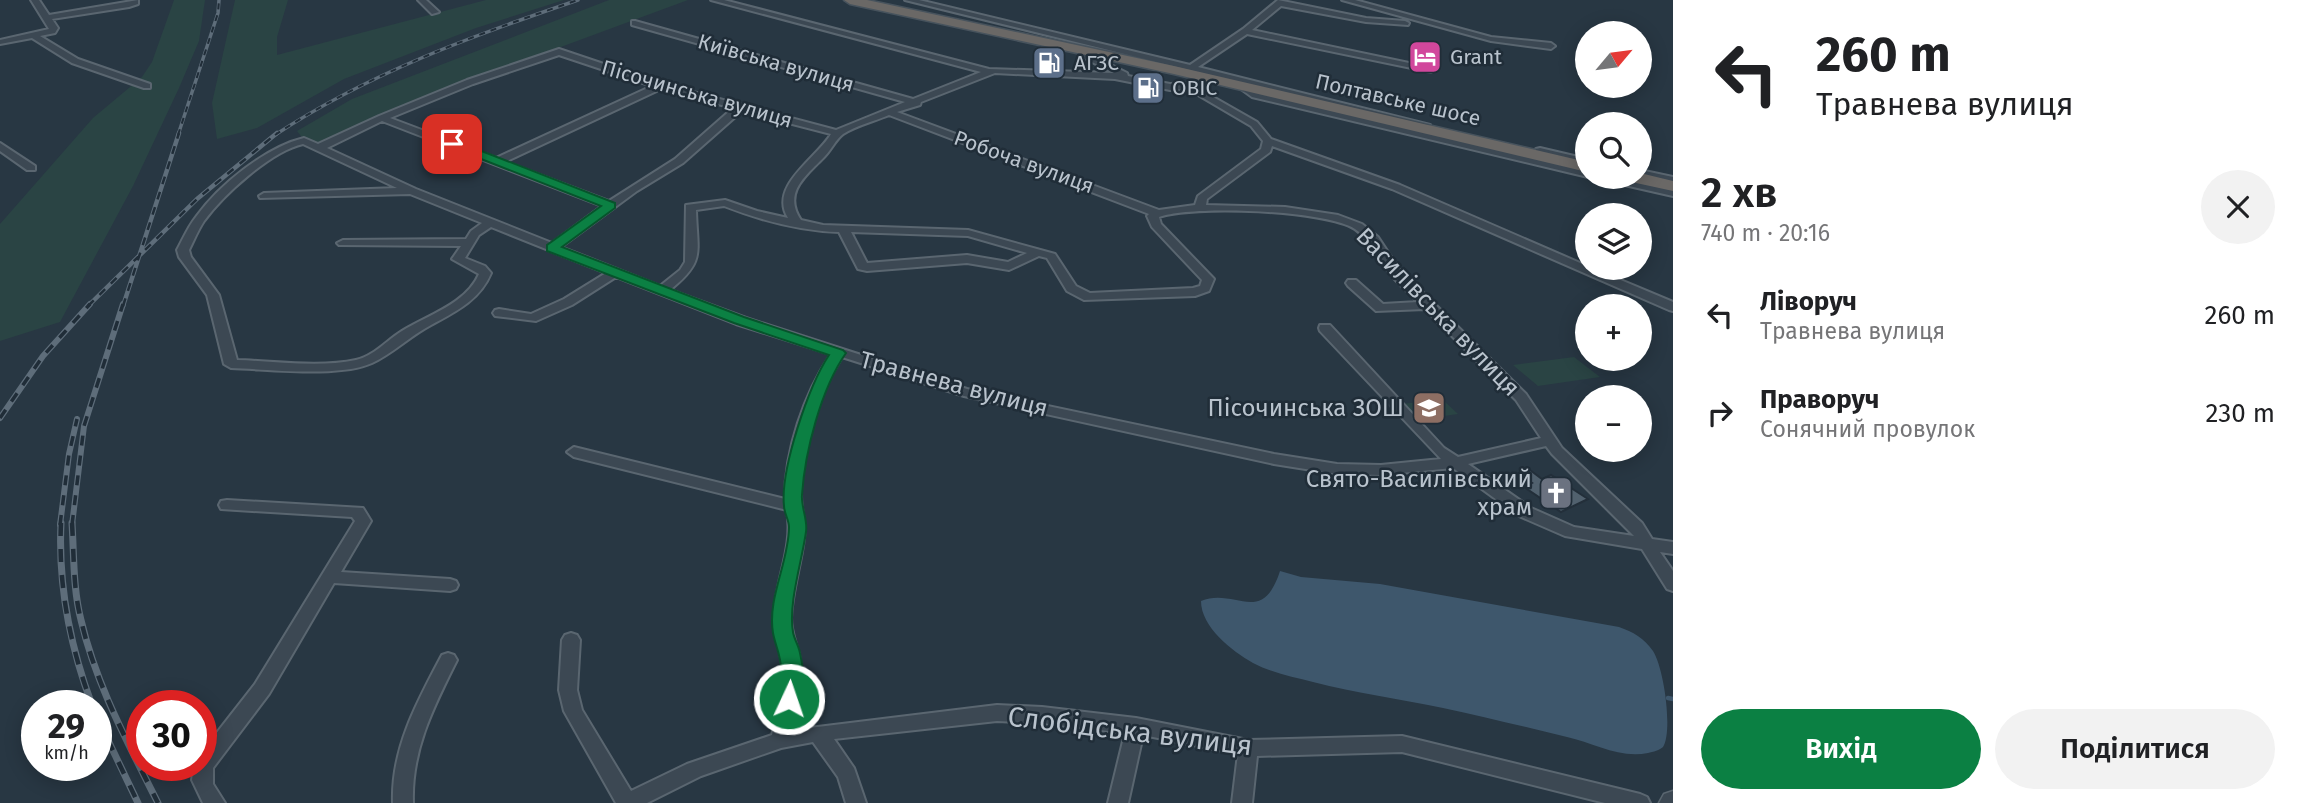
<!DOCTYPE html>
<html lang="uk">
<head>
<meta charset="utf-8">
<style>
  :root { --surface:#fff; --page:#f2f2f2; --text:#202124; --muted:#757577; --accent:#0b8043 }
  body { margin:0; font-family:"Fira Sans",sans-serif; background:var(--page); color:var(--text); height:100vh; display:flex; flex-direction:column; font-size:26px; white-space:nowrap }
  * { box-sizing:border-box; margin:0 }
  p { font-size:23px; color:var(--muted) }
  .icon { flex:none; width:38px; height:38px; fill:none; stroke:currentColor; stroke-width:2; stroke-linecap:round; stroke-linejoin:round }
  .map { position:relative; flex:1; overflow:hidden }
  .panel { display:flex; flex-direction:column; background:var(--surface); width:630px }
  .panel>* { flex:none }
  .banner { background:#fff; color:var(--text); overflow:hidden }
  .needle { width:46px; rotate:61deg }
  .buttons { position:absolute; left:1575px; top:21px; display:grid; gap:14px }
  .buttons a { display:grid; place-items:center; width:77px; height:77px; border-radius:50%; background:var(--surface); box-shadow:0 4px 18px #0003; font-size:35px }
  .speed { position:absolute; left:21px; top:690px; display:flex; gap:14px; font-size:35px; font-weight:700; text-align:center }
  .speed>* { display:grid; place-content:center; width:91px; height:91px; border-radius:50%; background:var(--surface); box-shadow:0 4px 18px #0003; line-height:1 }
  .speed small { font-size:18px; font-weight:400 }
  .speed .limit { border:10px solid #d22; background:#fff; color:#111 }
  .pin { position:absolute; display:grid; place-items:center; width:60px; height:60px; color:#fff; margin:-30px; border-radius:14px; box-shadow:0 4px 10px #0006 }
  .me { position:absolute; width:77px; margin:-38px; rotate:3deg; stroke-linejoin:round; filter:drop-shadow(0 0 5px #0008) }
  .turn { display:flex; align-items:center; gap:24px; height:147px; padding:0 28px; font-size:32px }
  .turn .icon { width:91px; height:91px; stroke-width:2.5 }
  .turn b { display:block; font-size:49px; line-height:60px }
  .round { display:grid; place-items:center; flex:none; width:74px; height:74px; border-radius:37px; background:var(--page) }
  .overview { display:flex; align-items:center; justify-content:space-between; height:119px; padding:0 28px }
  h1 { font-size:42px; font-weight:600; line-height:52px }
  .primary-button { display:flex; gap:14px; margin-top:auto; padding:14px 28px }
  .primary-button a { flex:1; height:80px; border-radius:42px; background:var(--accent); color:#fff; font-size:28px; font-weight:600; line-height:80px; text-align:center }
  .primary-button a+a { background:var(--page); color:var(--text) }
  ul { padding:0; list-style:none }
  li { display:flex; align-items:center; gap:21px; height:98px; padding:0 28px }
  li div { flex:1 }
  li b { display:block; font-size:26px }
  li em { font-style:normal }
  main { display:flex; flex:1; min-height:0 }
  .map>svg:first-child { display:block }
  .green { fill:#2a4444 }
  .water { fill:#3e576c }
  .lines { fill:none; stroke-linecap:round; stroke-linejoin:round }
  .stream { stroke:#3e576c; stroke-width:4.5 }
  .building { fill:#51616e; stroke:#232f3a; stroke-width:2 }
  .minor-casing { stroke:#5a6670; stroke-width:4 }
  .tertiary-casing { stroke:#5a6670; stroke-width:3 }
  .trunk-casing { stroke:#47535d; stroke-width:3 }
  .minor { fill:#3c4853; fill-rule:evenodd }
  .tertiary { fill:#3c4853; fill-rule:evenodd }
  .trunk { fill:#6a6866; fill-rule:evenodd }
  .rail-far3-casing { stroke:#5e6d7a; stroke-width:3.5 }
  .rail-far2-casing { stroke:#5e6d7a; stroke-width:4.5 }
  .rail-far1-casing { stroke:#5e6d7a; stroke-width:6 }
  .rail-casing { stroke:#5e6d7a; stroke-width:7 }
  .rail-far3 { stroke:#202d38; stroke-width:2; stroke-dasharray:6; stroke-linecap:butt }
  .rail-far2 { stroke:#202d38; stroke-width:2.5; stroke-dasharray:8; stroke-linecap:butt }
  .rail-far1 { stroke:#202d38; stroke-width:3.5; stroke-dasharray:10; stroke-linecap:butt }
  .rail { stroke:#202d38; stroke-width:4.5; stroke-dasharray:13; stroke-linecap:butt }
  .route { fill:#0b8043; stroke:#07532c; stroke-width:2 }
  .labels { text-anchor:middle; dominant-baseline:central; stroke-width:5; stroke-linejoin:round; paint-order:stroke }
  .far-poi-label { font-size:21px; fill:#b9c3cd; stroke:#202d38; text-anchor:start }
  .far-street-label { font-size:21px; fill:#b9c3cd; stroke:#202d38 }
  .street-label { font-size:24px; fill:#b9c3cd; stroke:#202d38 }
  .poi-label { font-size:24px; fill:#b9c3cd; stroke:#202d38; text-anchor:end }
  .near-street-label { font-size:28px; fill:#b9c3cd; stroke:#202d38 }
</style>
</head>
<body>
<main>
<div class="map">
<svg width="1673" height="803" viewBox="0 0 1673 803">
  <rect width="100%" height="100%" fill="#283743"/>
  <path class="green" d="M 174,0 L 205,0 L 199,41 L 179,88 L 133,186 L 60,322 L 0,341 L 0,224 L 93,118 L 142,77 L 152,62 Z
    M 235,0 L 288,0 L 277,37 L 277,55 L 486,0 L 564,0 L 476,28 L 344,79 L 257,128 L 217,139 L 212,103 Z
    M 609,0 L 688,0 L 466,82 L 319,143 L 304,140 L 297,131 L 352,99 Z
    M 1574,357 L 1600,377 L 1538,386 L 1513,365 Z
    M 1442,399 L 1458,414 L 1417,420 L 1402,404 Z"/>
  <path class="water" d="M 1280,571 L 1301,577 L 1380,584 L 1619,627 C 1633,632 1644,638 1653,651 C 1664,668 1673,731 1663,747 C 1660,750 1653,752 1648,753 C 1620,759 1594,743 1567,737 C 1526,727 1484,717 1443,708 C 1400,699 1356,693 1313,682 C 1293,677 1272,673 1253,663 C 1232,651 1201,627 1201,601 C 1235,587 1262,627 1280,571 Z"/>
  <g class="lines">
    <path class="stream" d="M 1668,698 L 1673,699"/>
  </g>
  <path class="building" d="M 1530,470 L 1542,479 L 1551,475 L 1588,499 L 1561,512 L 1524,487 L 1532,483 L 1520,475 Z"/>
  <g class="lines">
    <defs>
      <path id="minor" d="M 31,0 L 39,0 L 49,15 L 138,0 L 138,4 L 129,7 L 52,19 L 58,28 L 55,33 L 40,36 L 78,59 L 150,84 L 150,88 L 144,88 L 72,63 L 32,38 L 0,44 L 0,40 L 49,29 Z
        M 418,0 L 426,0 L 439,12 L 432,14 Z
        M 711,0 L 724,0 L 989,69 L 1114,73 L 1084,58 L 1084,54 L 1087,53 L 1127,73 L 1128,76 L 1170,84 L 1187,83 L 1192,79 L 1198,79 L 1199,81 L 1195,86 L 1199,89 L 1257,122 L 1271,139 L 1400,185 L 1587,266 L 1587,268 L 1592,268 L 1673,302 L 1673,311 L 1669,310 L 1392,189 L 1272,146 L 1270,152 L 1207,199 L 1206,205 L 1285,207 L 1338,215 L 1362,224 L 1378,237 L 1399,269 L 1526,394 L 1562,448 L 1642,523 L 1652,539 L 1673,542 L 1673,554 L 1660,552 L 1673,571 L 1673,591 L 1667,589 L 1642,549 L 1565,536 L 1519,516 L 1453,468 L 1381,475 L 1337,474 L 1274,464 L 964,396 L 842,357 C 817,395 800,450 801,496 C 801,510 806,523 804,538 C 801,565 792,591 791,618 C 791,632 796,642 799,655 C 804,680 798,705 793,730 L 997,705 L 1042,707 L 1136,718 L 1248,740 L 1402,736 L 1640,794 L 1647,797 L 1650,803 L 1605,803 L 1402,752 L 1257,756 L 1252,803 L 1232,803 L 1238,754 L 1143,735 L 1128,803 L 1108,803 L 1125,733 L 1042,723 L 997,721 L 834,739 L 854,768 L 866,803 L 846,803 L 838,777 L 813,742 L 781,748 L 701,776 L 647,803 L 616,803 L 564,711 L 559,690 L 562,640 L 565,635 L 571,633 L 577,635 L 580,640 L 577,690 L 582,710 L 631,791 L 687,764 L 772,735 C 778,712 784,689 782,665 C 781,648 773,634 774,617 C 775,581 794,546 787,510 L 574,457 L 567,452 L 574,447 L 785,499 C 785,450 804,394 831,354 L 736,324 L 616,277 L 572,305 L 536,321 L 495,316 L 493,313 L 495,310 L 499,309 L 531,314 L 564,299 L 606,273 L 491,227 L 479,235 L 465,258 L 485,266 L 491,273 C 480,300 455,312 431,325 C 410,336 392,354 372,363 C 339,378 268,369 231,368 L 224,364 L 207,295 L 179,257 L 177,250 C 183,239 188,227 196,217 C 219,185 266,147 304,138 L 318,144 L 379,116 L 467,80 L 559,49 L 663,84 L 836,130 L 905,102 L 632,25 L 632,21 L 635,21 L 913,99 L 981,72 ZM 559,55 L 652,86 L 496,158 L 390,118 L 473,84 ZM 995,73 L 1115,79 L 1170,90 L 1188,89 L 1251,126 L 1263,141 L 1261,149 L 1198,196 L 1195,205 L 1159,210 L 897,112 L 920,105 L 921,102 ZM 661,89 L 733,108 L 675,159 L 609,201 L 505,162 ZM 742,111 L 831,134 C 817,158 768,186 788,218 L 757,211 L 725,200 L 686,205 L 685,262 L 680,270 L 660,286 L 561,247 L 637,191 L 683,163 ZM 889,115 L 1149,214 L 1147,216 L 1152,227 L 1202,280 L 1200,286 L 1193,288 L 1090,293 L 1076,286 L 1055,254 L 968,230 L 823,225 L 801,220 C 782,192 807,175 825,156 C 831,150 836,139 843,134 C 855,126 875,121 889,115 ZM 382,121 L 602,206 L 552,243 L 416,189 L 327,148 ZM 303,144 L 397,188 L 264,193 L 259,196 L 260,198 L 410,194 L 482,223 L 471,231 L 466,239 L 343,240 L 337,243 L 339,245 L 461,246 L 452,259 L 479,274 C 466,304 428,315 402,331 C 387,340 374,356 356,360 C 318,368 275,361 237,360 L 219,295 L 191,257 L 189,250 C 194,240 198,230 204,221 C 223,195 271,151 303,144 ZM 724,206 C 760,220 801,231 839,232 L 858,269 L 867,271 L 967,263 L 1009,270 L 1039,256 L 1047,258 L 1067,291 L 1084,300 L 1195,296 L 1209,291 L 1214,279 L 1161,224 L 1159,217 C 1191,205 1326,210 1355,229 C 1371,240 1377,256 1388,271 C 1396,282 1408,292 1418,302 L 1383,304 L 1356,280 L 1348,280 L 1346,283 L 1348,286 L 1376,311 L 1425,309 L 1516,400 L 1541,438 L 1458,457 L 1444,448 L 1330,325 L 1320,325 L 1319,328 L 1320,331 L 1441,459 L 1381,465 L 1337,464 L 1274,454 L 967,389 L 746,318 L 670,290 C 706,261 697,253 696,210 ZM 851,232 L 968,236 L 1027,253 L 1008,262 L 967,255 L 867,263 ZM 1546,446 L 1552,454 L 1634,536 L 1574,527 L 1531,508 L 1468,464 Z
        M 905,0 L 919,0 L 1190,65 L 1243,29 L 1278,0 L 1366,18 L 1405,21 L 1409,23 L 1408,25 L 1366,22 L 1281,6 L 1252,30 L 1428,67 L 1432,70 L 1431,72 L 1247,34 L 1198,67 L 1430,125 L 1425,128 Z
        M 1342,0 L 1355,0 L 1491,37 L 1551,43 L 1555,46 L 1551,49 L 1491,41 Z
        M 1246,86 L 1258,93 L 1587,171 L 1588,177 L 1252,97 L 1241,89 Z
        M 0,143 L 35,166 L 35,170 L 27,170 L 0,151 Z
        M 1540,148 L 1587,159 L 1587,165 L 1536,153 L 1536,149 Z
        M 1640,170 L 1673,177 L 1673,183 L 1640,176 Z
        M 1597,177 L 1615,177 L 1673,190 L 1673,196 L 1598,179 Z
        M 227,500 L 363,508 L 371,521 L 341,572 L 450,579 L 456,581 L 458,585 L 456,589 L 450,591 L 334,583 L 269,694 L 213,768 L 213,784 L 225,803 L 203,803 L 192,780 L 194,765 L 201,765 L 201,753 L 255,684 L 355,521 L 352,517 L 221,509 L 219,505 L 221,501 Z
        M 448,653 L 454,655 L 457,660 C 434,706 411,750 413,803 L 393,803 C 391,749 417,702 442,655 Z"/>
      <path id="tertiary" d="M 1673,791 L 1673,803 L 1659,803 L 1664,794 Z"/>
      <path id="trunk" d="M 844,0 L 867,0 L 1174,66 L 1587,162 L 1587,172 L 1174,74 L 850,4 Z
        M 1640,173 L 1673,181 L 1673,191 L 1627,181 L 1625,177 L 1640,177 Z"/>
    </defs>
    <use href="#minor" class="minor-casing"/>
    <use href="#tertiary" class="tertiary-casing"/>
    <use href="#trunk" class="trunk-casing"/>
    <use href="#minor" class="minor"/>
    <use href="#tertiary" class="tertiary"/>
    <use href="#trunk" class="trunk"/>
    <defs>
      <path id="rail-far3" d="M 178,135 L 218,13 L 219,0
        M 275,135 C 369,73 472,36 578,0"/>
      <path id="rail-far2" d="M 88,306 L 197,199 L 277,133
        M 123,306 L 179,133"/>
      <path id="rail-far1" d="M 0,418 L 43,356 L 90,304
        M 60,525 L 69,454 L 77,419
        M 72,525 L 84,426 L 123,304"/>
      <path id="rail" d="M 61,523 C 58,586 70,646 92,705
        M 72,523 C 74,555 73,589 81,620 C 96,685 128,743 158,803
        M 96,715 L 138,803"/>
    </defs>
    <use href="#rail-far3" class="rail-far3-casing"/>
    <use href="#rail-far2" class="rail-far2-casing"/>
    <use href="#rail-far1" class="rail-far1-casing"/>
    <use href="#rail" class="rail-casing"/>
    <use href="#rail-far3" class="rail-far3"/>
    <use href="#rail-far2" class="rail-far2"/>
    <use href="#rail-far1" class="rail-far1"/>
    <use href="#rail" class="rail"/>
  </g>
  <path class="route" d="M 448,141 L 456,141 L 615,203 L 615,208 L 562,247 L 744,317 L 843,350 L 846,353 C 821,389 805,451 802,495 C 801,507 808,520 806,532 C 802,561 788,604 793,632 C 794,639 799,646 800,653 C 804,668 804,692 797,705 L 789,708 L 782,705 C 776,694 781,681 781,669 C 781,655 775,645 773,633 C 767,598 789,562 789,527 C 789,520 784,513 784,506 C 780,470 809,385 829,355 L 734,323 L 547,251 L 547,245 L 601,206 L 448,146 Z"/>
  <defs>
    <symbol id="hotel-square" viewBox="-11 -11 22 22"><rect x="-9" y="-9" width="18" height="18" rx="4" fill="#d1479c" stroke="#202d38"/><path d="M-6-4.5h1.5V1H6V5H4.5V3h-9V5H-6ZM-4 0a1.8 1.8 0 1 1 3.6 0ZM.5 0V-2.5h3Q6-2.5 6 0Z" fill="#fff"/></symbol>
    <symbol id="fuel-square" viewBox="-11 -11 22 22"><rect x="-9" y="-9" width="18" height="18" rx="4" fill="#5c6f8a" stroke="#202d38"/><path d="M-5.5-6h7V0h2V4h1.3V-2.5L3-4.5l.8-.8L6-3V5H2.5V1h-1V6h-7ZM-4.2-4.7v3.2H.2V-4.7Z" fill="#fff"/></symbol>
    <symbol id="school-square" viewBox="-11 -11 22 22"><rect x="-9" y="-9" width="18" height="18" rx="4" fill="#8d6e63" stroke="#202d38"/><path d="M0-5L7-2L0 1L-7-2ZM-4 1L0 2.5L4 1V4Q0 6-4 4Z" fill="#fff"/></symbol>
    <symbol id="church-square" viewBox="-11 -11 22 22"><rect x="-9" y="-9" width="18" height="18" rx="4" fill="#6b7280" stroke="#202d38"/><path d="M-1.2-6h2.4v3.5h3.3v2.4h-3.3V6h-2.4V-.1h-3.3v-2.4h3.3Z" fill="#fff"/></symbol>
  </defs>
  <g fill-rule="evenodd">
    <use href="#hotel-square" x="1406" y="38" width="38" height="38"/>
    <use href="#fuel-square" x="1030" y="44" width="38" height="38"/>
    <use href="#fuel-square" x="1129" y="69" width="38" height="38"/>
    <use href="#school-square" x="1410" y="389" width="38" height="38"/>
    <use href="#church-square" x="1537" y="474" width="38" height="38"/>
  </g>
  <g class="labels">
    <g class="far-poi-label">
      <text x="1450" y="57">Grant</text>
      <text x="1074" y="63">АГЗС</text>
      <text x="1172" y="88">ОВІС</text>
    </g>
    <g class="far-street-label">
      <text transform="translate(776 63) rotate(16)">Київська вулиця</text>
      <text transform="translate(697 94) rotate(16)">Пісочинська вулиця</text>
      <text transform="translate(1398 100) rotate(13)">Полтавське шосе</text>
      <text transform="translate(1024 162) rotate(20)">Робоча вулиця</text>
    </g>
    <g class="street-label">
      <text transform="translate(1438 312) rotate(46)">Василівська вулиця</text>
      <text transform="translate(954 384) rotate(15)">Травнева вулиця</text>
    </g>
    <g class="poi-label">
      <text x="1404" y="408">Пісочинська ЗОШ</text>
      <text x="1532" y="479">Свято-Василівський<tspan x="1532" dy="28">храм</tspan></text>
    </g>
    <g class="near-street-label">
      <text transform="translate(1130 731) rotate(7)">Слобідська вулиця</text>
    </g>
  </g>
</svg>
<div class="buttons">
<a><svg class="needle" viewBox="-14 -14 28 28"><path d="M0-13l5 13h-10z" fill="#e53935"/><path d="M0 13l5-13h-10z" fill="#757577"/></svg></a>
<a><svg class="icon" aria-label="search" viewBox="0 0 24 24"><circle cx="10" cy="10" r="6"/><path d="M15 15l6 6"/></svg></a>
<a><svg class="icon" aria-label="layers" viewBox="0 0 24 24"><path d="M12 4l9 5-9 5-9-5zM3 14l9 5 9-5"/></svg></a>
<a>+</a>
<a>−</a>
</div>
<div class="speed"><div>29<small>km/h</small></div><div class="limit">30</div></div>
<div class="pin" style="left:452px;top:144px;background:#d93025"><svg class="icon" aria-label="arrive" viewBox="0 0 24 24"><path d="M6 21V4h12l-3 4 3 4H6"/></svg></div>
<svg class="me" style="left:789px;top:699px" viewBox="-20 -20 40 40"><circle r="17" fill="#0b8043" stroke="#fff" stroke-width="3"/><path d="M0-11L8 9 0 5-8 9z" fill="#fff"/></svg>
</div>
<section class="panel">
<div class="banner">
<div class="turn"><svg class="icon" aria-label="left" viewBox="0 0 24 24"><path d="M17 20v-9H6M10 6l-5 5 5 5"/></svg><div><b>260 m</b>Травнева вулиця</div></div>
</div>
<div class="overview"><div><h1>2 хв</h1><p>740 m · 20:16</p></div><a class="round"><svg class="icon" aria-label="close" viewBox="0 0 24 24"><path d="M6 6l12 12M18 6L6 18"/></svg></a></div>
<ul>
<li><svg class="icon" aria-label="left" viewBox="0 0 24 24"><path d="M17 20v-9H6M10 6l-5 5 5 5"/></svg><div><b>Ліворуч</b><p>Травнева вулиця</p></div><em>260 m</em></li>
<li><svg class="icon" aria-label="right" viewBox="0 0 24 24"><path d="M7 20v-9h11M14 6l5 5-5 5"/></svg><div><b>Праворуч</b><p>Сонячний провулок</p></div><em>230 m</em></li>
</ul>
<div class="primary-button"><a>Вихід</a><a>Поділитися</a></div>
</section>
</main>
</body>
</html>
